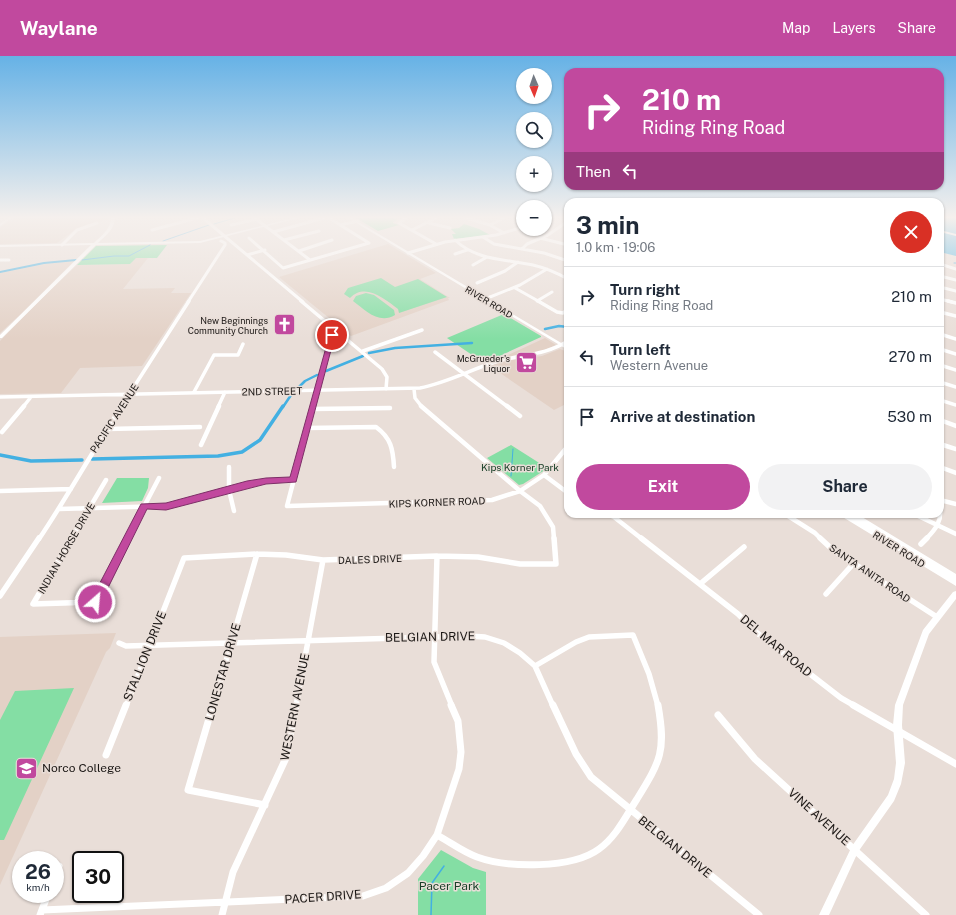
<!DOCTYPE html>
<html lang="en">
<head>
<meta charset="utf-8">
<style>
  :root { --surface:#fff; --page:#f2f2f3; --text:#1f2937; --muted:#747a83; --line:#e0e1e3; --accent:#c1499e }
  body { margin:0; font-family:"Public Sans",sans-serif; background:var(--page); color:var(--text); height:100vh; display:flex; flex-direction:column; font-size:15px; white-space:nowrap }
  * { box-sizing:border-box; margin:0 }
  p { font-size:13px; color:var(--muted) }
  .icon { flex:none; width:22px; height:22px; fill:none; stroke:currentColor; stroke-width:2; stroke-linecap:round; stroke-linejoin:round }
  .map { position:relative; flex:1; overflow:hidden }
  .details { position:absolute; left:564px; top:142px; width:380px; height:320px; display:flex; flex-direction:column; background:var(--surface); border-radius:12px; box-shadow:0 1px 3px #0004 }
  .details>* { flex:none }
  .guide { position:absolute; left:564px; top:12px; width:380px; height:122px; border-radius:12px; box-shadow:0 1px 3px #0004; background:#c1499e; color:#fff; overflow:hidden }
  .needle { width:26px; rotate:178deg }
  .buttons { position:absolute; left:516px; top:12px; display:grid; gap:8px }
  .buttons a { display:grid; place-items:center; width:36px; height:36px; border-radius:50%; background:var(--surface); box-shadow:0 1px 3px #0004; font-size:20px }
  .speed { position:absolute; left:12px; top:795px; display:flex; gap:8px; font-size:20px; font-weight:700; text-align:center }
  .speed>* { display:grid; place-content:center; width:52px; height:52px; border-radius:50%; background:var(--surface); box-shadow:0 1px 3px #0004; line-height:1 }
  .speed small { font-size:10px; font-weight:400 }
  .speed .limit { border:2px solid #111; border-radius:6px; background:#fff; color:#111 }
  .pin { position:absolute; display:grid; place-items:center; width:34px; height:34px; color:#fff; margin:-17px; border:2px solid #fff; border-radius:50%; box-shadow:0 1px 4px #0007 }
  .me { position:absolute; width:44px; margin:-22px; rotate:27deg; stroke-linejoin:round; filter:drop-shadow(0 0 3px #0008) }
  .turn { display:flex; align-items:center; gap:14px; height:84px; padding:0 12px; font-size:18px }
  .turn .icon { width:52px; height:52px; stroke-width:2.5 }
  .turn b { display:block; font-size:28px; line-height:34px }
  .then { display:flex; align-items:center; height:38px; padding:0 12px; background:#0003; gap:8px; font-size:15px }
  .round { display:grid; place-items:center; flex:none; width:42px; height:42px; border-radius:21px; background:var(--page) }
  .overview { display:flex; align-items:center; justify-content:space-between; height:68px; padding:0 12px }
  h1 { font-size:24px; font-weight:700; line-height:30px }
  .button { display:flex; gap:8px; margin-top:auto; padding:8px 12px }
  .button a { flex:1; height:46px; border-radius:24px; background:var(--accent); color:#fff; font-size:16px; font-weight:700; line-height:46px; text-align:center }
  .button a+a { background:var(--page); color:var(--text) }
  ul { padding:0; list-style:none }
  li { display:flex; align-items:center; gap:12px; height:60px; padding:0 12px; border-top:1px solid var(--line) }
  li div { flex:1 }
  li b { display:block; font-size:15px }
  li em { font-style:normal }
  header { display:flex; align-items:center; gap:24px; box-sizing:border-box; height:56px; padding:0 20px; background:var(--accent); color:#fff }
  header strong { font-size:19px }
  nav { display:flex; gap:22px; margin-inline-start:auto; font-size:14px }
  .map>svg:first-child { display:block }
  .built { fill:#e3d1c6 }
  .green { fill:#84dea4 }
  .water { fill:#43b0e2 }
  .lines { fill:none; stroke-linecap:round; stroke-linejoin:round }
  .stream-far1 { stroke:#43b0e2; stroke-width:1 }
  .stream { stroke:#43b0e2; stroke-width:1.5 }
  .canal-far2 { stroke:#43b0e2; stroke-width:2 }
  .canal-far1 { stroke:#43b0e2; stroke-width:2.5 }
  .canal { stroke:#43b0e2; stroke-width:3.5 }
  .minor-far4 { stroke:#fff; stroke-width:3 }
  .minor-far3 { stroke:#fff; stroke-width:3.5 }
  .minor-far2 { stroke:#fff; stroke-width:4.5 }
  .minor-far1 { stroke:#fff; stroke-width:5.5 }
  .minor { stroke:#fff; stroke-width:7 }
  .major { fill:#fff; fill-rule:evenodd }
  .route { fill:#c1499e; stroke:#7d2f67 }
  .labels { text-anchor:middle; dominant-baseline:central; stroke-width:3; stroke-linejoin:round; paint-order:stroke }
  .far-street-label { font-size:9px; fill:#1b1715; stroke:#e9ded8 }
  .far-poi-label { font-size:9px; fill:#1b1715; stroke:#e9ded8; text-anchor:end }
  .street-label { font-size:10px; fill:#1b1715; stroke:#e9ded8 }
  .park-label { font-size:10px; fill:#1a4029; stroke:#e9ded8 }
  .near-street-label { font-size:12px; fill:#1b1715; stroke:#e9ded8 }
  .near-poi-label { font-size:12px; fill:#1b1715; stroke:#e9ded8; text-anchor:start }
  .near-park-label { font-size:12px; fill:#1a4029; stroke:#e9ded8 }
</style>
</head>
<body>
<header>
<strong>Waylane</strong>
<nav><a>Map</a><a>Layers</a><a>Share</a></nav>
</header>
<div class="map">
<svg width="956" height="859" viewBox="0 0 956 859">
  <rect width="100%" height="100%" fill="#e9ded8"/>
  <path class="built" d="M 15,162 L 109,162 L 109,163 L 76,173 L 57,187 L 0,188 L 0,171 Z
    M 388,188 L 436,217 L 420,223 L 450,242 L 448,242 L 449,244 L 351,280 L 279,221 Z
    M 135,202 L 148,202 L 123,233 L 175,232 L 171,237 L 191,237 L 142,310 L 80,312 L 61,337 L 0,338 L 0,285 L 44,240 L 77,209 L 130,208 Z
    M 74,205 L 22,257 L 0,277 L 0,217 L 45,208 Z
    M 545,282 L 556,289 L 537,297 L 499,303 Z
    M 560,293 L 568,296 L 568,343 L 564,346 L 566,348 L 554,354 L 490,310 L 505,305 L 542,300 Z
    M 116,577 L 110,592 L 106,596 L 0,829 L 0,581 Z"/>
  <path class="green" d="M 356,162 L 394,162 L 397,164 L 393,166 L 393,167 L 399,169 L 378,175 Z
    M 464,168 L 479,173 L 490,179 L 454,183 L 452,178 L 456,178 L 451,173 L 459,172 Z
    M 167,189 L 157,202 L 136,202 L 130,208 L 77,209 L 96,190 Z
    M 381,222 L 395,231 L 418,223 L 447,241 L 399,257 L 398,253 C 385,243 365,226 350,242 L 344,238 L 348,232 Z
    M 366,237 L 374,239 L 394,254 L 395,259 C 379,269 365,254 353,245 L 356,240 Z
    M 504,258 L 541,280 L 541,281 L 484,307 L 447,282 Z
    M 511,389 L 544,410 L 545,414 L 523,428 L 519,429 L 487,402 Z
    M 117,422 L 149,422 L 148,432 L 142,445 L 102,447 Z
    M 74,632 L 4,784 L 0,784 L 0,664 L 15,635 Z
    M 441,794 L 473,812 L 486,816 L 486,859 L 418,859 L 418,823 Z"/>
  <path class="water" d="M 940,162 L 956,162 L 956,200 L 940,196 Z"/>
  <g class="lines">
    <path class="stream-far1" d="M 214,168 L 235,162
      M 163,185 L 209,169
      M 82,204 L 114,200 L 129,200 L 150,189
      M 954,207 L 956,207
      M 511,420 L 513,393"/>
    <path class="stream" d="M 431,859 L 432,827 L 444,810"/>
    <path class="canal-far2" d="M 0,216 L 44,207 L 76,204"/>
    <path class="canal-far1" d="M 545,273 L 559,270 L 568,271
      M 369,297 L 395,292 L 472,287
      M 326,315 L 363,300
      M 298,332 L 305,325 L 317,319
      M 283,351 L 293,336"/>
    <path class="canal" d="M 0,399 L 31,405 L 82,404
      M 92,403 L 218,400 L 242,396 L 260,384 L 283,350"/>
    <path class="minor-far4" d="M 203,162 L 303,246
      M 329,162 L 369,187
      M 406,162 L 399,167 L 436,188
      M 466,162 L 490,169 L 504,177
      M 256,163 L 310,204
      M 429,167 L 450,172
      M 231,169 L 257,163
      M 340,169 L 358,165
      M 490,169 L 504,162
      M 152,174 L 197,162
      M 412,174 L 436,162
      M 273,176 L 324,162
      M 483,181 L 494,188 L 544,197 L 568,205
      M 249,182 L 283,212 L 369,187
      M 540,182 L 568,189
      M 284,184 L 319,175
      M 455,184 C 477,205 506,203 533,209 C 546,212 557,217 568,223
      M 62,189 L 77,174 L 97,167
      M 522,193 L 527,188 L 548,179 L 568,165
      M 299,195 L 332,184
      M 408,197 L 445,186 L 496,179 L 523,171
      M 455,198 L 467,194
      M 247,199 L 265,194
      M 0,204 L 9,204
      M 940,208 L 956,213
      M 473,209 L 487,201
      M 940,220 L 956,224
      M 477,227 L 505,215 L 518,206
      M 940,231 L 956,235
      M 515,232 L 540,246
      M 485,243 L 520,229 L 547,213
      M 940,243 L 952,246
      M 537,245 L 552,236
      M 188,246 L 225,189 L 225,187 L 221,185"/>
    <path class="minor-far3" d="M 301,245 L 382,313 L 387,321 L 386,333
      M 538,245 L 557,256 L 563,257 L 568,253
      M 948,245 L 956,247
      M 940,256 L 956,260
      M 940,278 L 956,283
      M 940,293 L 956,298
      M 363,295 L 422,274
      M 435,296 L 508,351
      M 940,309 L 956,314
      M 940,326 L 956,331
      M 414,333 L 415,342 L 422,351
      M 194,336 L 214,299 L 238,299 L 243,288
      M 0,341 L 420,332 C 446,327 470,314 495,306 C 521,298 544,300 568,285
      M 940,344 L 956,349
      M 23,351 L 31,341
      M 121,351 L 189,245
      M 218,351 L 225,336
      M 313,351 L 331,280 L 339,276"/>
    <path class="minor-far2" d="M 313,350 L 287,450 L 492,444 L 520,435 L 544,419 L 568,390
      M 421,350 L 520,435 L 540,450 L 553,471 L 554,483
      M 507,350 L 520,360
      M 312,353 L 390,352
      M 940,364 L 956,370
      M 307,372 L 376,371 C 391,382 393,393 394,411
      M 107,373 L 200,371
      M 2,376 L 24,350
      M 940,388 L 956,393
      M 201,389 L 219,350
      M 229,411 L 229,434 L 234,455
      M 940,411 L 956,417
      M 544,419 L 568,437
      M 0,435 L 71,433
      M 940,444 L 956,448
      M 59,453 L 166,450 L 247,428 L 266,425 L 293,424
      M 607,458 L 614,461 L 642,483
      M 785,458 L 815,477 L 821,483
      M 914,458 L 956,478
      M 39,483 C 68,440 93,394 122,350
      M 71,483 L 106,424
      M 127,483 L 159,422
      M 926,483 C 936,473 942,465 940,451"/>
    <path class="minor-far1" d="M 72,482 L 33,548 L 95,546 L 128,482
      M 641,482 L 738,558 L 756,576 L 841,642 L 855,650
      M 820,482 L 833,494 L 937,561
      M 921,488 L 927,482
      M 437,500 L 434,606 L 452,650
      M 700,528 L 744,491
      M 826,538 L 854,507
      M 0,540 L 39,482
      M 119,587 L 126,590 L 469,580 L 485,581 L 504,587 L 520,597 L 535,610 L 553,650
      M 535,610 L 576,586 L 589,581 L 633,579 L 649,618 L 658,650
      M 126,650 L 184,502 L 257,498 L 286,499 L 323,504 L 437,500 L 478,501 L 520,508 L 556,508 L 554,482
      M 213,650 L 257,498
      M 296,650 L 323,504"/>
    <path class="minor" d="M 213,649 L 188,734 L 265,749
      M 553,649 L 576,698 L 591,721 L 759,859
      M 853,649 L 956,708
      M 718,659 L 755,703 L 926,859
      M 106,699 L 126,649
      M 437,779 C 450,786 463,796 477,801 C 507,812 572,813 599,793 C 616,781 626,760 637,743 C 661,704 666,695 658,649
      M 55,820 L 59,810
      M 42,854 L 363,840 L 386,832 L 408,817 L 423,800 L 437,779 L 459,713 L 461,696 L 458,665 L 451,649
      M 40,859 L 48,838
      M 222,859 L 233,816 L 286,702 L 296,649"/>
    <path class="major" d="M 8,162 L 12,162 L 0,170 L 0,168 Z
      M 111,162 L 115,162 C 115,173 105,180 98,187 L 200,185 L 293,162 L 299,162 L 200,187 L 96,189 L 2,282 L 0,282 L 0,279 L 91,189 L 0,191 L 0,189 L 94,187 C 101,180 111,173 111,162 Z
      M 348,162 L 352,162 L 568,291 L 568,294 Z
      M 940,174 L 956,178 L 956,180 L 940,176 Z
      M 840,458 L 849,459 L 849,458 L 857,458 L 956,518 L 956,530 L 841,460 Z
      M 956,535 L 956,543 L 929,578 L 903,649 L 902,669 L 905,707 L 901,728 L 894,745 L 858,796 L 829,859 L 819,859 L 852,790 L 888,739 L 894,723 L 896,707 L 893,669 L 895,649 L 923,574 L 953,536 Z"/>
  </g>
  <linearGradient id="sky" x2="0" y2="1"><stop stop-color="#66b2e6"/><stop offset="0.57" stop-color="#f5f0ed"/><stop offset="1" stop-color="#f5f0ed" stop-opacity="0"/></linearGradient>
  <rect width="956" height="283" fill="url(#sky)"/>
  <path class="route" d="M 330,277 L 335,279 L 296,426 L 266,428 L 166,454 L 147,453 L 99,550 L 95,551 L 91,550 L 90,546 L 141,448 L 166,447 L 247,425 L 266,422 L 290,421 Z"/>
  <defs>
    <symbol id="church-square" viewBox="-11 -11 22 22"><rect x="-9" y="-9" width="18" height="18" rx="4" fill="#c1499e" stroke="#e9ded8"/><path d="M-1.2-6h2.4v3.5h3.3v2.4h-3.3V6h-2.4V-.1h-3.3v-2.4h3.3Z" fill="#fff"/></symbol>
    <symbol id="supermarket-square" viewBox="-11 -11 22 22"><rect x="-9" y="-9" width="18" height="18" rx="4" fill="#c1499e" stroke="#e9ded8"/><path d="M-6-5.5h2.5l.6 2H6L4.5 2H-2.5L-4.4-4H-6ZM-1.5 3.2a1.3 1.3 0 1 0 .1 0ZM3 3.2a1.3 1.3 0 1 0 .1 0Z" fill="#fff"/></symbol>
    <symbol id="university-square" viewBox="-11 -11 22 22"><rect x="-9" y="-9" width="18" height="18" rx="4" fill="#c1499e" stroke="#e9ded8"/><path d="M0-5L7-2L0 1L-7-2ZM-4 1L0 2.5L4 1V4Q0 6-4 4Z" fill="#fff"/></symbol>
  </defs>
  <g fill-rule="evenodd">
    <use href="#church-square" x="272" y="256" width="25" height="25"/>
    <use href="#supermarket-square" x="514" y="294" width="25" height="25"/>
    <use href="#university-square" x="14" y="700" width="25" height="25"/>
  </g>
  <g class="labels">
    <g class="far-street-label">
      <text transform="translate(489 246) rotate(31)">RIVER ROAD</text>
    </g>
    <g class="far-poi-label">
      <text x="268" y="264">New Beginnings<tspan x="268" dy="10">Community Church</tspan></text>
      <text x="510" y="302">McGrueder's<tspan x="510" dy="10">Liquor</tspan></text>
    </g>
    <g class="street-label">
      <text transform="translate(272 335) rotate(-1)">2ND STREET</text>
      <text transform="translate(114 362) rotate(-57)">PACIFIC AVENUE</text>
      <text transform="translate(437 446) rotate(-2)">KIPS KORNER ROAD</text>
      <text transform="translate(66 492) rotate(-60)">INDIAN HORSE DRIVE</text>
      <text transform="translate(899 493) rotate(32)">RIVER ROAD</text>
      <text transform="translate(370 503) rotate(-2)">DALES DRIVE</text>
      <text transform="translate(870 517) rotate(34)">SANTA ANITA ROAD</text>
    </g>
    <g class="park-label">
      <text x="520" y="411">Kips Korner Park</text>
    </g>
    <g class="near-street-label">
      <text transform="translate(430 581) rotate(-1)">BELGIAN DRIVE</text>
      <text transform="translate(776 590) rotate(40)">DEL MAR ROAD</text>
      <text transform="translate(145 600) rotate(-68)">STALLION DRIVE</text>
      <text transform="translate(223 616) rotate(-74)">LONESTAR DRIVE</text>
      <text transform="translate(295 651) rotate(-79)">WESTERN AVENUE</text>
      <text transform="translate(819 761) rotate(42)">VINE AVENUE</text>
      <text transform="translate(675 791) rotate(39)">BELGIAN DRIVE</text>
      <text transform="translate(323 841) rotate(-4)">PACER DRIVE</text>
    </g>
    <g class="near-poi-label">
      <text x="42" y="712">Norco College</text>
    </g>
    <g class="near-park-label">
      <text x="449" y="830">Pacer Park</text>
    </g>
  </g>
</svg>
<div class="buttons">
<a><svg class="needle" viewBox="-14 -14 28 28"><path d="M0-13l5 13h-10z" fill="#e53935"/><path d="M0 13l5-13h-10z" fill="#747a83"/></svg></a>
<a><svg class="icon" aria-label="search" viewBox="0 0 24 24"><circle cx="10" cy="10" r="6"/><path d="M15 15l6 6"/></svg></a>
<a>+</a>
<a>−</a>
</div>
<div class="speed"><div>26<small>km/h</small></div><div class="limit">30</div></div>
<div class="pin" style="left:332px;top:279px;background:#d93025"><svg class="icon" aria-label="arrive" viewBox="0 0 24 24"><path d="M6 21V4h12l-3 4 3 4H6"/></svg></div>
<svg class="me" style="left:95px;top:546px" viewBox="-20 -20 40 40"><circle r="17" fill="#c1499e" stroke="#fff" stroke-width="3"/><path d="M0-11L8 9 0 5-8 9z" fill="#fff"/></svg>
<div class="guide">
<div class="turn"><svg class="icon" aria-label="right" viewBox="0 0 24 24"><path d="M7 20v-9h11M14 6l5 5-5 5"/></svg><div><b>210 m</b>Riding Ring Road</div></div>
<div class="then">Then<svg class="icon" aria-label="left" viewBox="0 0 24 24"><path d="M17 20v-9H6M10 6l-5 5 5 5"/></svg></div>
</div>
<section class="details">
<div class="overview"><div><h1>3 min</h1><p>1.0 km · 19:06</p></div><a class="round" style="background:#d93025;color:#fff"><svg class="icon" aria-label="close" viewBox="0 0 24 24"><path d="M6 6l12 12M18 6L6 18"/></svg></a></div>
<ul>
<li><svg class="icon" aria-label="right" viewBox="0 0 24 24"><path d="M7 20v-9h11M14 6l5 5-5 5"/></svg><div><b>Turn right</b><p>Riding Ring Road</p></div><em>210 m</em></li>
<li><svg class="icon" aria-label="left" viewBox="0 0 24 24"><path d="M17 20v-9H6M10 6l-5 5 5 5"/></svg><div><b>Turn left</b><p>Western Avenue</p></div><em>270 m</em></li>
<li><svg class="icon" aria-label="arrive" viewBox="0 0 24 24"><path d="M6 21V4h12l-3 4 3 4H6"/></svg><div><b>Arrive at destination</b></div><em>530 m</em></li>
</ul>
<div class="button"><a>Exit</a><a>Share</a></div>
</section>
</div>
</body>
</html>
